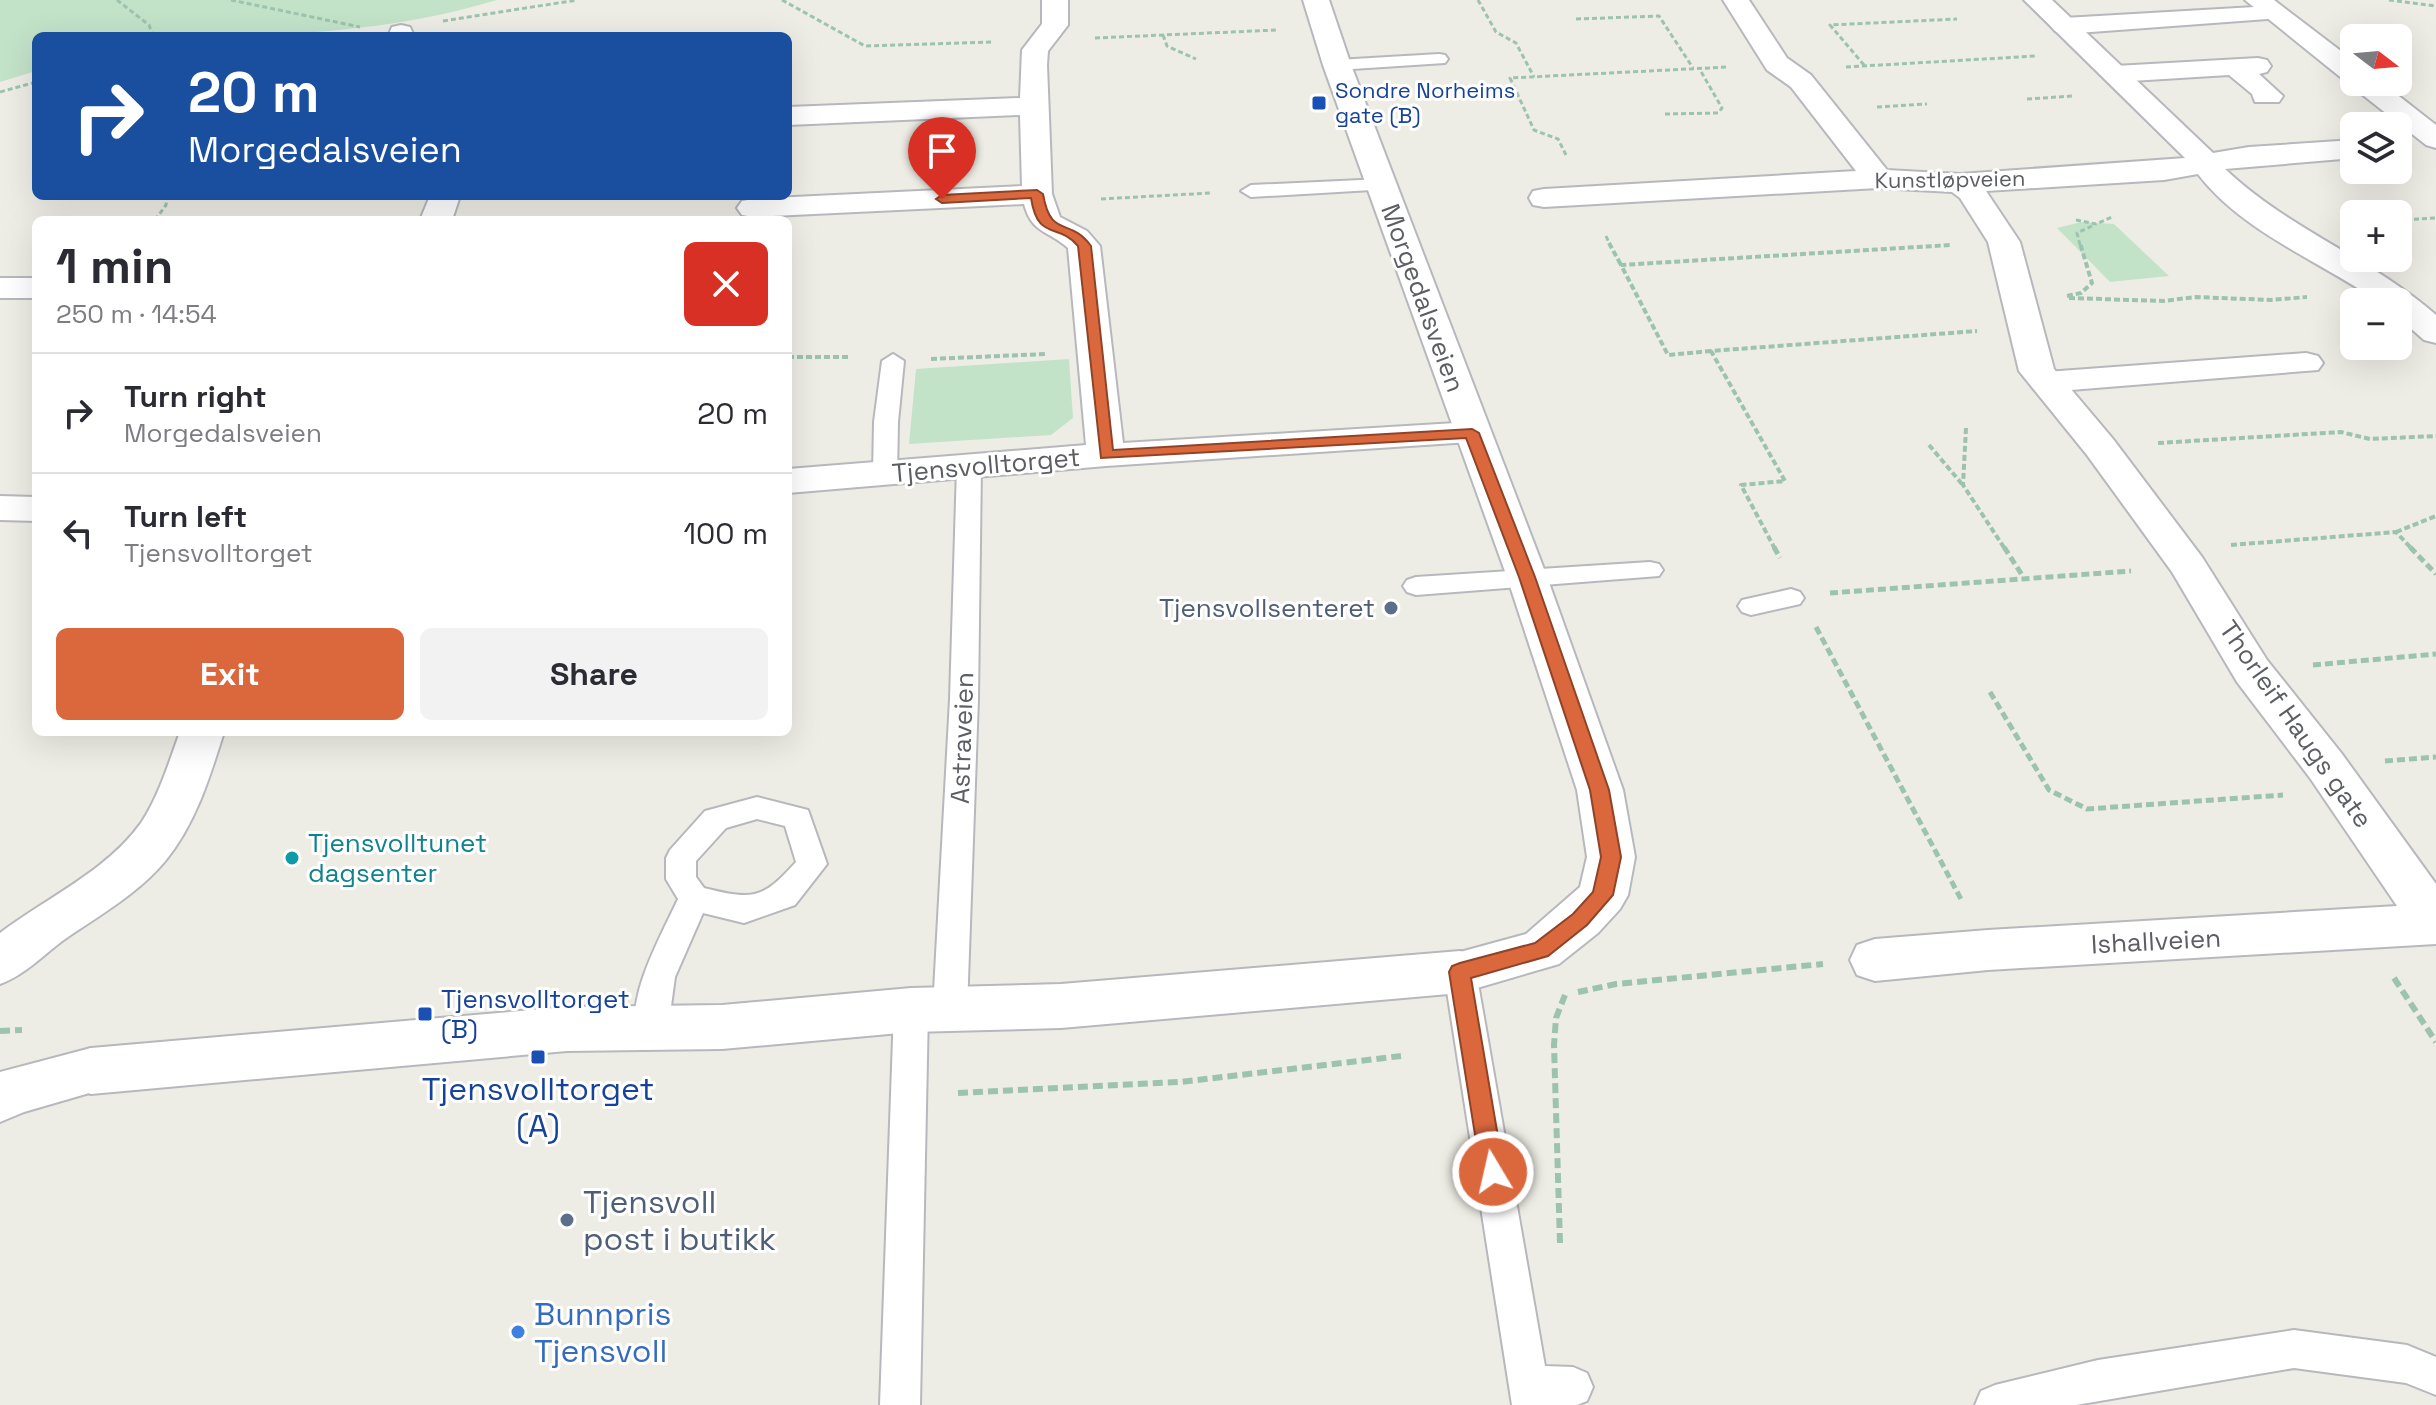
<!DOCTYPE html>
<html lang="en">
<head>
<meta charset="utf-8">
<style>
  :root { --surface:#fff; --page:#f2f2f3; --text:#2b2b33; --muted:#7c7c81; --line:#e1e1e2; --accent:#db683d }
  body { margin:0; font-family:"Space Grotesk",sans-serif; background:var(--page); color:var(--text); height:100vh; display:flex; flex-direction:column; font-size:30px; white-space:nowrap }
  * { box-sizing:border-box; margin:0 }
  p { font-size:26px; color:var(--muted) }
  .icon { flex:none; width:44px; height:44px; fill:none; stroke:currentColor; stroke-width:2; stroke-linecap:round; stroke-linejoin:round }
  .map { position:relative; flex:1; overflow:hidden }
  .side { position:absolute; left:32px; top:216px; width:760px; height:520px; display:flex; flex-direction:column; background:var(--surface); border-radius:12px; box-shadow:0 8px 32px #0002 }
  .side>* { flex:none }
  .hud { position:absolute; left:32px; top:32px; width:760px; height:168px; border-radius:12px; box-shadow:0 8px 32px #0002; background:#1a4fa0; color:#fff; overflow:hidden }
  .needle { width:52px; rotate:106deg }
  .buttons { position:absolute; left:2340px; top:24px; display:grid; gap:16px }
  .buttons a { display:grid; place-items:center; width:72px; height:72px; border-radius:12px; background:var(--surface); box-shadow:0 8px 32px #0002; font-size:40px }
  .pin { position:absolute; display:grid; place-items:center; width:68px; height:68px; color:#fff; margin:-82px -34px; border-radius:50% 50% 50% 0; rotate:-45deg; box-shadow:0 0 8px #0007 }
  .pin .icon { rotate:45deg }
  .me { position:absolute; width:88px; margin:-44px; rotate:351deg; stroke-linejoin:round; filter:drop-shadow(0 0 6px #0008) }
  .turn { display:flex; align-items:center; gap:28px; height:168px; padding:0 24px; font-size:36px }
  .turn .icon { width:104px; height:104px; stroke-width:2.5 }
  .turn b { display:block; font-size:56px; line-height:68px }
  .round { display:grid; place-items:center; flex:none; width:84px; height:84px; border-radius:12px; background:var(--page) }
  .headline { display:flex; align-items:center; justify-content:space-between; height:136px; padding:0 24px }
  h1 { font-size:48px; font-weight:700; line-height:60px }
  .cta { display:flex; gap:16px; margin-top:auto; padding:16px 24px }
  .cta a { flex:1; height:92px; border-radius:12px; background:var(--accent); color:#fff; font-size:32px; font-weight:700; line-height:92px; text-align:center }
  .cta a+a { background:var(--page); color:var(--text) }
  ul { padding:0; list-style:none }
  li { display:flex; align-items:center; gap:24px; height:120px; padding:0 24px; border-top:2px solid var(--line) }
  li div { flex:1 }
  li b { display:block; font-size:30px }
  li em { font-style:normal }
  .map>svg:first-child { display:block }
  .green { fill:#c3e3c9 }
  .lines { fill:none; stroke-linecap:round; stroke-linejoin:round }
  .service-casing { stroke:#b7b8bd; stroke-width:4 }
  .pedestrian-casing { stroke:#b7b8bd; stroke-width:4 }
  .minor-casing { stroke:#b7b8bd; stroke-width:4 }
  .tertiary-casing { stroke:#b7b8bd; stroke-width:4 }
  .path-far3 { stroke:#9cc3af; stroke-width:3; stroke-dasharray:5 3; stroke-linecap:butt }
  .path-far2 { stroke:#9cc3af; stroke-width:4; stroke-dasharray:6 3; stroke-linecap:butt }
  .path-far1 { stroke:#9cc3af; stroke-width:5; stroke-dasharray:8 4; stroke-linecap:butt }
  .path { stroke:#9cc3af; stroke-width:6; stroke-dasharray:10 5; stroke-linecap:butt }
  .service { fill:#fff; fill-rule:evenodd }
  .pedestrian { fill:#fff; fill-rule:evenodd }
  .minor { fill:#fff; fill-rule:evenodd }
  .tertiary { fill:#fff; fill-rule:evenodd }
  .route { fill:#db683d; stroke:#8e4428; stroke-width:2 }
  .transit-dot { fill:#1a4fb4; stroke:#fff; stroke-width:3 }
  .service-dot { fill:#5c6f8a; stroke:#fff; stroke-width:3 }
  .culture-dot { fill:#0f9aa8; stroke:#fff; stroke-width:3 }
  .shop-dot { fill:#3f7fe0; stroke:#fff; stroke-width:3 }
  .labels { text-anchor:middle; dominant-baseline:central; stroke-width:6; stroke-linejoin:round; paint-order:stroke }
  .far-transit-label { font-size:22px; fill:#164399; stroke:#fff; text-anchor:start }
  .far-street-label { font-size:22px; fill:#5c5e64; stroke:#fff }
  .street-label { font-size:26px; fill:#5c5e64; stroke:#fff }
  .service-label { font-size:26px; fill:#4e5e75; stroke:#fff; text-anchor:end }
  .culture-label { font-size:26px; fill:#0d838f; stroke:#fff; text-anchor:start }
  .transit-label { font-size:26px; fill:#164399; stroke:#fff; text-anchor:start }
  .near-transit-label { font-size:32px; fill:#164399; stroke:#fff }
  .near-service-label { font-size:32px; fill:#4e5e75; stroke:#fff; text-anchor:start }
  .near-shop-label { font-size:32px; fill:#366cbe; stroke:#fff; text-anchor:start }
</style>
</head>
<body>
<div class="map">
<svg width="2436" height="1405" viewBox="0 0 2436 1405">
  <rect width="100%" height="100%" fill="#eeede5"/>
  <path class="green" d="M 0,0 L 497,0 C 348,45 191,36 36,36 L 36,71 L 0,82 Z
    M 2081,222 L 2114,224 L 2169,276 L 2110,282 L 2057,228 Z
    M 1069,359 L 1073,418 L 1051,435 L 909,444 L 916,369 Z"/>
  <g class="lines">
    <defs>
      <path id="service" d="M 1439,54 L 1445,55 L 1448,59 L 1445,63 L 1337,70 L 1328,65 L 1337,60 Z
        M 1382,179 L 1389,181 L 1392,185 L 1389,189 L 1251,197 L 1241,191 L 1251,185 Z
        M 893,354 L 904,361 L 898,422 L 897,475 L 894,480 L 876,480 L 873,475 L 874,422 L 882,361 Z
        M 969,460 L 978,462 L 981,467 L 978,699 L 967,1009 L 962,1019 L 950,1023 L 938,1019 L 933,1009 L 950,699 L 957,467 L 960,462 Z
        M 1650,562 L 1659,564 L 1663,570 L 1659,576 L 1416,595 L 1407,592 L 1403,586 L 1407,580 L 1416,577 Z
        M 1791,589 L 1800,592 L 1804,598 L 1800,604 L 1751,615 L 1742,612 L 1738,606 L 1742,600 Z
        M 757,797 L 808,810 L 827,864 L 795,905 L 744,923 L 703,913 L 675,977 L 668,1028 L 663,1038 L 651,1042 L 639,1038 C 622,1003 663,932 678,899 L 666,879 L 666,858 L 670,850 L 705,811 ZM 757,819 L 785,826 L 796,862 C 762,900 753,900 704,888 L 696,877 L 696,861 L 726,828 Z
        M 1460,959 L 1471,963 L 1476,972 L 1545,1366 L 1573,1367 L 1587,1373 L 1593,1387 L 1587,1401 L 1577,1405 L 1512,1405 L 1444,972 L 1449,963 Z
        M 911,996 L 923,1000 L 928,1010 L 920,1405 L 880,1405 L 894,1010 L 899,1000 Z
        M 2294,1330 L 2407,1345 L 2436,1357 L 2436,1395 L 2406,1383 L 2294,1368 L 2076,1405 L 1975,1405 L 1981,1391 L 1995,1385 L 2098,1360 Z"/>
      <path id="pedestrian" d="M 2272,6 L 2281,8 L 2284,13 L 2281,18 L 2064,34 L 2055,31 L 2051,26 L 2055,21 L 2064,18 Z
        M 2258,58 L 2267,60 L 2271,66 L 2267,72 L 2259,74 L 2283,96 L 2279,102 L 2255,102 L 2252,94 L 2229,75 L 2115,82 L 2106,80 L 2102,74 L 2106,68 L 2115,66 Z
        M 2306,353 L 2318,356 L 2323,363 L 2318,370 L 2046,392 L 2034,389 L 2029,382 L 2034,375 L 2046,372 Z"/>
      <path id="minor" d="M 1042,0 L 1068,0 L 1068,25 L 1048,51 L 1047,65 L 1052,194 L 1060,217 L 1087,231 L 1100,246 L 1123,443 L 1472,422 L 1485,425 L 1490,433 L 1485,441 L 1106,466 L 788,493 L 788,469 L 1086,445 L 1068,248 C 1048,230 1032,234 1024,204 L 753,217 L 742,215 L 737,208 L 742,201 L 753,199 L 1022,186 L 1020,115 L 788,125 L 788,107 L 1020,98 L 1022,50 L 1042,24 Z
        M 1723,0 L 1749,0 L 1787,58 L 1811,75 L 1887,170 L 1960,174 L 2185,158 L 2024,0 L 2052,0 L 2213,153 L 2249,147 L 2354,140 L 2354,158 L 2225,169 C 2288,229 2371,258 2436,315 L 2436,343 L 2424,340 L 2398,317 L 2398,302 L 2379,302 C 2320,261 2242,232 2198,174 L 2164,180 L 1986,191 L 2020,242 L 2054,369 L 2113,439 L 2202,557 L 2267,660 L 2342,754 L 2436,884 L 2436,944 L 1988,970 L 1875,981 L 1857,975 L 1850,960 L 1857,945 L 1875,939 L 1988,930 L 2397,906 L 2310,778 L 2237,682 L 2172,572 L 2087,455 L 2019,371 L 1988,242 L 1960,198 L 1952,192 L 1878,188 L 1544,207 L 1533,205 L 1529,198 L 1533,191 L 1544,189 L 1856,171 L 1791,87 L 1767,70 Z
        M 2245,0 L 2274,0 L 2354,61 L 2354,82 L 2381,82 L 2436,125 L 2436,148 L 2426,145 L 2354,88 L 2351,81 L 2344,80 Z
        M 401,25 L 410,27 L 414,36 L 388,36 L 392,27 Z
        M 430,196 L 460,196 L 452,220 L 420,220 Z
        M 0,278 L 36,278 L 36,298 L 0,298 Z
        M 0,496 L 36,497 L 36,521 L 0,520 Z
        M 180,732 L 224,732 C 210,776 196,823 166,860 C 139,893 100,915 65,939 C 43,955 25,975 0,984 L 0,933 C 46,898 107,871 141,823 C 159,796 169,762 180,732 Z
        M 1460,951 L 1478,957 L 1486,972 L 1478,987 L 1460,993 L 1061,1028 L 911,1032 L 722,1049 L 567,1051 L 91,1094 L 72,1087 L 64,1071 L 72,1055 L 91,1048 L 567,1007 L 722,1005 L 911,988 L 1061,984 Z"/>
      <path id="tertiary" d="M 1303,0 L 1329,0 L 1351,65 L 1547,577 L 1623,790 L 1635,857 L 1628,895 L 1620,909 L 1598,933 L 1559,964 L 1460,993 L 1442,987 L 1434,972 L 1442,957 L 1526,934 L 1580,887 L 1587,857 L 1577,790 L 1507,577 L 1323,65 Z
        M 91,1048 L 110,1055 L 118,1071 L 110,1087 L 24,1112 L 0,1122 L 0,1072 Z"/>
    </defs>
    <use href="#service" class="service-casing"/>
    <use href="#pedestrian" class="pedestrian-casing"/>
    <use href="#minor" class="minor-casing"/>
    <use href="#tertiary" class="tertiary-casing"/>
    <path class="path-far3" d="M 117,0 L 149,25 L 153,36
      M 231,0 L 360,27
      M 782,0 L 865,46 L 993,42
      M 1478,0 L 1496,32 L 1516,43 L 1534,77
      M 2389,0 L 2436,6
      M 1576,19 L 1659,16 L 1693,68
      M 443,21 L 577,0
      M 1163,35 L 1167,46 L 1196,59
      M 1095,38 L 1277,30
      M 1864,65 L 1830,25 L 1957,19
      M 1846,67 L 2036,56
      M 0,92 L 36,82
      M 2027,99 L 2073,96
      M 1877,107 L 1927,104
      M 1665,114 L 1718,113 L 1722,108 L 1699,68
      M 1566,155 L 1558,139 L 1534,130 L 1510,78 L 1728,67
      M 1101,199 L 1210,193
      M 155,220 L 166,205 L 167,196
      M 2076,220 L 2096,224 L 2114,216
      M 2398,220 L 2436,218
      M 1606,236 L 1610,245
      M 2080,245 L 2077,233 L 2092,226"/>
    <path class="path-far2" d="M 1609,243 L 1621,265
      M 2067,296 L 2081,293 L 2092,283 L 2080,243
      M 2069,298 L 2163,301 L 2196,297 L 2271,300 L 2307,297
      M 1711,351 L 1668,355 L 1621,265 L 1951,245
      M 788,357 L 849,357
      M 931,359 L 1045,354
      M 1966,428 L 1963,485 L 2005,549
      M 2158,443 L 2341,432 L 2370,439 L 2436,436
      M 1929,445 L 1962,484
      M 2396,532 L 2436,516
      M 2231,545 L 2396,532 L 2412,549
      M 1775,549 L 1741,485 L 1785,481 L 1711,351 L 1977,331"/>
    <path class="path-far1" d="M 1774,547 L 1780,558
      M 2004,547 L 2024,578
      M 2410,547 L 2436,574
      M 1830,593 L 2131,571
      M 1816,627 L 1962,901
      M 2313,665 L 2436,654
      M 1990,692 L 2049,790 L 2087,809 L 2283,795
      M 2385,761 L 2436,757"/>
    <path class="path" d="M 2394,978 L 2436,1042
      M 1578,992 L 1616,984 L 1823,964
      M 0,1031 L 22,1030
      M 958,1093 L 1180,1082 L 1401,1056
      M 1560,1243 L 1554,1045 L 1556,1018 L 1565,995"/>
    <use href="#service" class="service"/>
    <use href="#pedestrian" class="pedestrian"/>
    <use href="#minor" class="minor"/>
    <use href="#tertiary" class="tertiary"/>
  </g>
  <path class="route" d="M 1037,190 L 1043,194 C 1051,240 1069,216 1091,246 L 1113,450 L 1472,429 L 1479,433 L 1535,577 L 1609,790 L 1621,857 L 1613,895 L 1587,925 L 1548,956 L 1471,978 L 1504,1172 L 1501,1180 L 1493,1183 L 1484,1180 L 1481,1172 L 1449,972 L 1452,966 L 1460,963 L 1535,943 L 1573,914 L 1593,892 L 1601,857 L 1590,790 L 1519,577 L 1466,438 L 1101,458 L 1078,246 C 1058,222 1038,242 1031,198 L 942,203 L 936,199 L 942,195 Z"/>
  <g class="transit-dot">
    <rect x="1311" y="95" width="16" height="16" rx="4"/>
    <rect x="417" y="1006" width="16" height="16" rx="4"/>
    <rect x="530" y="1049" width="16" height="16" rx="4"/>
  </g>
  <g class="service-dot">
    <circle cx="1391" cy="608" r="8"/>
    <circle cx="567" cy="1220" r="8"/>
  </g>
  <circle class="culture-dot" cx="292" cy="858" r="8"/>
  <circle class="shop-dot" cx="518" cy="1332" r="8"/>
  <g class="labels">
    <g class="far-transit-label">
      <text x="1335" y="90">Sondre Norheims<tspan x="1335" dy="25">gate (B)</tspan></text>
    </g>
    <g class="far-street-label">
      <text transform="translate(1950 179) rotate(-1)">Kunstløpveien</text>
    </g>
    <g class="street-label">
      <text transform="translate(1423 298) rotate(70)">Morgedalsveien</text>
      <text transform="translate(986 465) rotate(-5)">Tjensvolltorget</text>
      <text transform="translate(2296 724) rotate(55)">Thorleif Haugs gate</text>
      <text transform="translate(962 738) rotate(-88)">Astraveien</text>
      <text transform="translate(2156 941) rotate(-3)">Ishallveien</text>
    </g>
    <g class="service-label">
      <text x="1375" y="608">Tjensvollsenteret</text>
    </g>
    <g class="culture-label">
      <text x="308" y="843">Tjensvolltunet<tspan x="308" dy="30">dagsenter</tspan></text>
    </g>
    <g class="transit-label">
      <text x="441" y="999">Tjensvolltorget<tspan x="441" dy="30">(B)</tspan></text>
    </g>
    <g class="near-transit-label">
      <text x="538" y="1089">Tjensvolltorget<tspan x="538" dy="37">(A)</tspan></text>
    </g>
    <g class="near-service-label">
      <text x="583" y="1202">Tjensvoll<tspan x="583" dy="37">post i butikk</tspan></text>
    </g>
    <g class="near-shop-label">
      <text x="534" y="1314">Bunnpris<tspan x="534" dy="37">Tjensvoll</tspan></text>
    </g>
  </g>
</svg>
<div class="buttons">
<a><svg class="needle" viewBox="-14 -14 28 28"><path d="M0-13l5 13h-10z" fill="#e53935"/><path d="M0 13l5-13h-10z" fill="#7c7c81"/></svg></a>
<a><svg class="icon" aria-label="layers" viewBox="0 0 24 24"><path d="M12 4l9 5-9 5-9-5zM3 14l9 5 9-5"/></svg></a>
<a>+</a>
<a>−</a>
</div>
<div class="pin" style="left:942px;top:199px;background:#d93025"><svg class="icon" aria-label="arrive" viewBox="0 0 24 24"><path d="M6 21V4h12l-3 4 3 4H6"/></svg></div>
<svg class="me" style="left:1493px;top:1172px" viewBox="-20 -20 40 40"><circle r="17" fill="#db683d" stroke="#fff" stroke-width="3"/><path d="M0-11L8 9 0 5-8 9z" fill="#fff"/></svg>
<div class="hud">
<div class="turn"><svg class="icon" aria-label="right" viewBox="0 0 24 24"><path d="M7 20v-9h11M14 6l5 5-5 5"/></svg><div><b>20 m</b>Morgedalsveien</div></div>
</div>
<section class="side">
<div class="headline"><div><h1>1 min</h1><p>250 m · 14:54</p></div><a class="round" style="background:#d93025;color:#fff"><svg class="icon" aria-label="close" viewBox="0 0 24 24"><path d="M6 6l12 12M18 6L6 18"/></svg></a></div>
<ul>
<li><svg class="icon" aria-label="right" viewBox="0 0 24 24"><path d="M7 20v-9h11M14 6l5 5-5 5"/></svg><div><b>Turn right</b><p>Morgedalsveien</p></div><em>20 m</em></li>
<li><svg class="icon" aria-label="left" viewBox="0 0 24 24"><path d="M17 20v-9H6M10 6l-5 5 5 5"/></svg><div><b>Turn left</b><p>Tjensvolltorget</p></div><em>100 m</em></li>
</ul>
<div class="cta"><a>Exit</a><a>Share</a></div>
</section>
</div>
</body>
</html>
